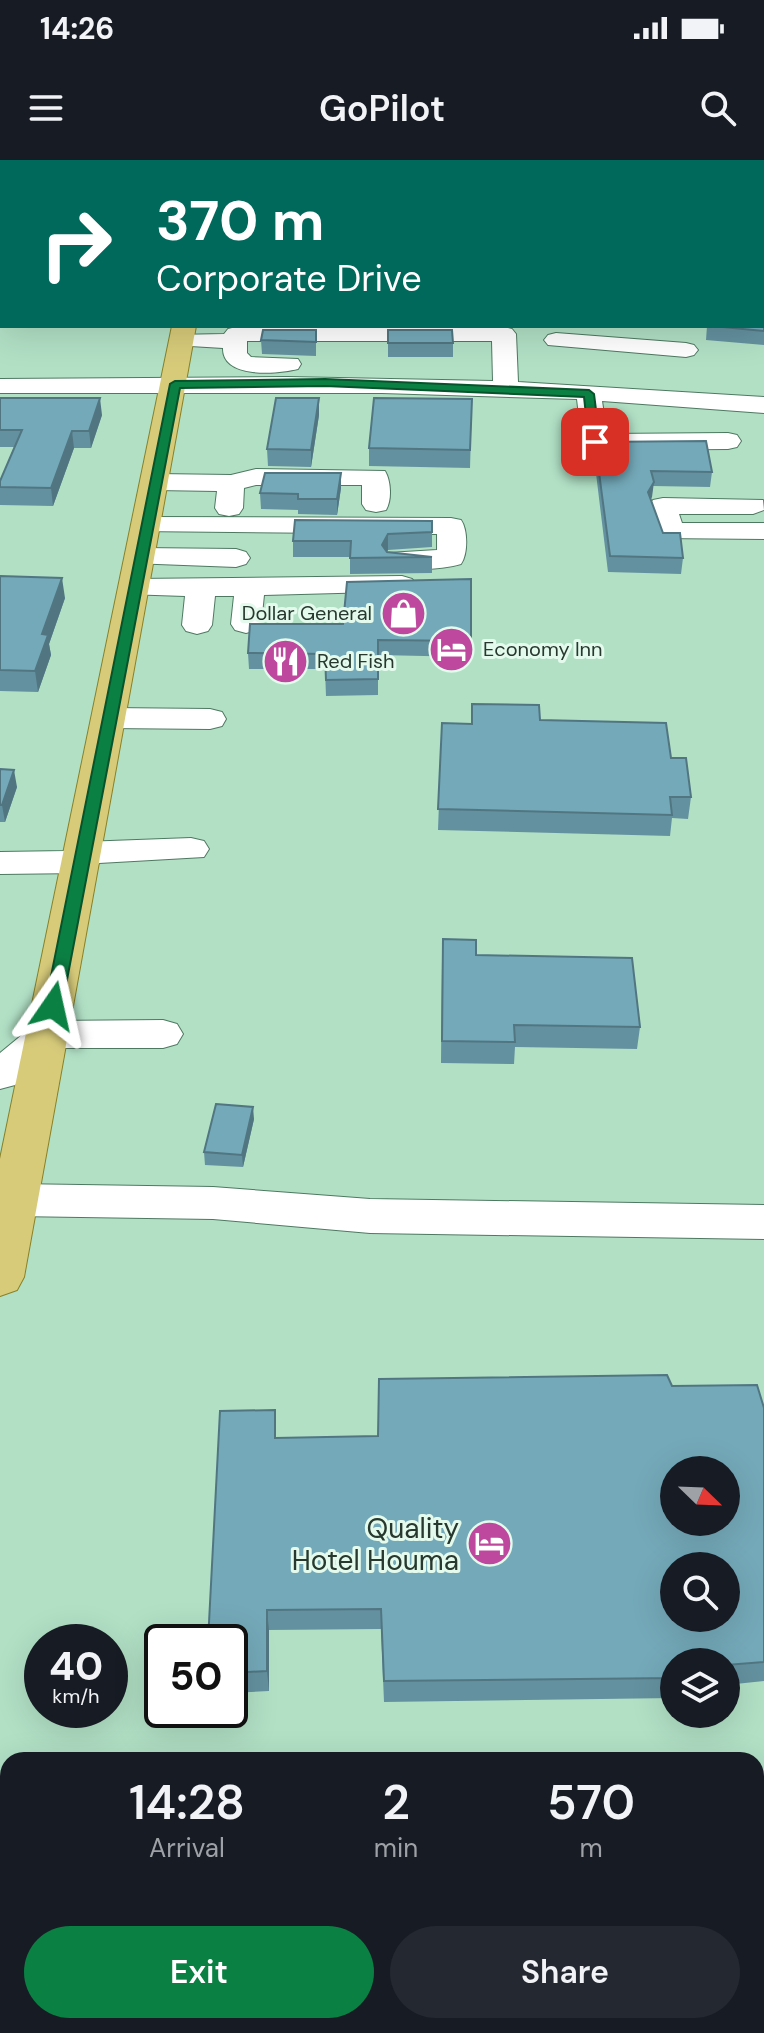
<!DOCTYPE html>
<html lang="en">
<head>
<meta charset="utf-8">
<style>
  :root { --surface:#171b24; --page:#242831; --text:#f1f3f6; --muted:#9ea1a6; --accent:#0b8043 }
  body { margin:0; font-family:"DM Sans",sans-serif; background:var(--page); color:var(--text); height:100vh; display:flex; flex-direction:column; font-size:30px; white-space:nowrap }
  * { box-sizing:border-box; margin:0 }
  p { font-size:26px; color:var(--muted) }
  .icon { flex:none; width:44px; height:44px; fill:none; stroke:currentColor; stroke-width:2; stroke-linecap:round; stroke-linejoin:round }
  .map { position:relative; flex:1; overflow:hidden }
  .details { position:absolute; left:0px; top:1592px; width:764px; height:282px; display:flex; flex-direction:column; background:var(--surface); border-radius:24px 24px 0 0; box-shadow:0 8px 32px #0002 }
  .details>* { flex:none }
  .guide { position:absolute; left:0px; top:0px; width:764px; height:168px; box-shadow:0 8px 32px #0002; background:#00695c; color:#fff; overflow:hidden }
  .needle { width:52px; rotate:113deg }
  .buttons { position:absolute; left:660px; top:1296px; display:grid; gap:16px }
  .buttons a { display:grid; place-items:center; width:80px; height:80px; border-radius:50%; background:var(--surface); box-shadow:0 8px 32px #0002; font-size:40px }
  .speed { position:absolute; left:24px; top:1464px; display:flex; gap:16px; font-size:40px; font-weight:700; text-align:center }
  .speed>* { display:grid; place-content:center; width:104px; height:104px; border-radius:50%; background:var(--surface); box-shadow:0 8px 32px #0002; line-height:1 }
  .speed small { font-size:20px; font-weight:400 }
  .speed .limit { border:4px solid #111; border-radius:12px; background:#fff; color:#111 }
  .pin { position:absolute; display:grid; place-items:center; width:68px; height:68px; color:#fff; margin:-34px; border-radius:16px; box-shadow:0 4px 12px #0006 }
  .me { position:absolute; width:88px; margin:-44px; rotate:11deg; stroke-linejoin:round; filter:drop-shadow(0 0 6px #0008) }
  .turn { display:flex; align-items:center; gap:28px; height:168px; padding:0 24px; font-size:36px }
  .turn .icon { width:104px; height:104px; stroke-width:2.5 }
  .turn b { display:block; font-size:56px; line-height:68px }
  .eta { display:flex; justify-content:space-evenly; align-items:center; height:136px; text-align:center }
  .eta b { font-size:48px; font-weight:600; line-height:56px }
  .button { display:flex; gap:16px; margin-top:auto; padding:16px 24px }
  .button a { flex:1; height:92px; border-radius:48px; background:var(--accent); color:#fff; font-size:32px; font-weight:600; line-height:92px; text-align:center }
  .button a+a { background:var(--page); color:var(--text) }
  .status { display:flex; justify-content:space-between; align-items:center; height:56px; padding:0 40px; background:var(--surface); direction:ltr }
  .status svg { height:22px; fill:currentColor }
  header { display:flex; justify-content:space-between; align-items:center; height:104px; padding:0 24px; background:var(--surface); font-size:36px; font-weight:600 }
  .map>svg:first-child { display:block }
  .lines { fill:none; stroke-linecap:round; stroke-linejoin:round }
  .minor-casing { stroke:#4e7961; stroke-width:2 }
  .major-casing { stroke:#888127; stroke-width:2 }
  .minor { fill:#fff; fill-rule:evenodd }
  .major { fill:#d7cb7a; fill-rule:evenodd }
  .wall { fill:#64919f }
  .shaded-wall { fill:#517682 }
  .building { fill:#74a9b9; stroke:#517682; stroke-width:2; fill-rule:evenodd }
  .route { fill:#0b8043; stroke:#07532c; stroke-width:2 }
  .labels { text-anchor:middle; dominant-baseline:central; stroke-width:6; stroke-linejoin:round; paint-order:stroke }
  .far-poi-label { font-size:20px; fill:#27392f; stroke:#e3faec; text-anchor:start }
  .near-poi-label { font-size:28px; fill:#27392f; stroke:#e3faec; text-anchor:end }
</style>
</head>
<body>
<div class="status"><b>14:26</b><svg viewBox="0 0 49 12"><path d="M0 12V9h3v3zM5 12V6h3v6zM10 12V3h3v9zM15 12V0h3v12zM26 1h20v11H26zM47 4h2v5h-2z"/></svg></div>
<header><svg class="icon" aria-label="menu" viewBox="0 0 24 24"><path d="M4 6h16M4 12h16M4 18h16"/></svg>GoPilot<svg class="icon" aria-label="search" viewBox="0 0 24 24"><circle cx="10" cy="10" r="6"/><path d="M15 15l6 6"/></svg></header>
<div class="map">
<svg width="764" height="1873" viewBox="0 0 764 1873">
  <rect width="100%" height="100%" fill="#b1e0c5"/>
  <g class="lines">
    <defs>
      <path id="minor" d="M 561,0 L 581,0 L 581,2 L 561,2 Z
        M 0,51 L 2,51 L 2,63 L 0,63 Z
        M 762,82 L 764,82 L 764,94 L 762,94 Z
        M 236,167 L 504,167 L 512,169 L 516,174 L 518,222 L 764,237 L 764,253 L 602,241 L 607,274 L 728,273 L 737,275 L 741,281 L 737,287 L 728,289 L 595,290 L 586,288 L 582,282 L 577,239 L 382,233 L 0,233 L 0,219 L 287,217 L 493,221 L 492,181 L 247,181 L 247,193 L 251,197 L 298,199 L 301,204 L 298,209 C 278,214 222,219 223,188 L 174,185 L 170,180 L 174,175 L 224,174 L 228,169 Z
        M 556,173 L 686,183 L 694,185 L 698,190 L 694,195 L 686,197 L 548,185 L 544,180 L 548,175 Z
        M 256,309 L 385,311 C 391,321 392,340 386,350 L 376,352 L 366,350 L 362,344 L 362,325 L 256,325 L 244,328 L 243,348 L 239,354 L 229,356 L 219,354 L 215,348 L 217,331 L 156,330 L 146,328 L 142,322 L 146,316 L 156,314 L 231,315 Z
        M 663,338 L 763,340 L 764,350 L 753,354 L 679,354 L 682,363 L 764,363 L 764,379 L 661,378 L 649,346 L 653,340 Z
        M 147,357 L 451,358 L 461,360 C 468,370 468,394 461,404 C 440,410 409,411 388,405 L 384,399 L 388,393 L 437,390 L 437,374 L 137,371 L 133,365 L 137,359 Z
        M 141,388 L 236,389 L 246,392 L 250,398 L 246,404 L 236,407 L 131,403 L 127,397 L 131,391 Z
        M 402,416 L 412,419 L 417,425 L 412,431 L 264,435 L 261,464 L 257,470 L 246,473 L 235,470 L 231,464 L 234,436 L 215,436 L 212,465 L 208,471 L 197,474 L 186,471 L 182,465 L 185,436 L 125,434 L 120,428 L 125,422 L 135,419 Z
        M 110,548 L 210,549 L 222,552 L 226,559 L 222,566 L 210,569 L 110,568 L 98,565 L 94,558 L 98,551 Z
        M 191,678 L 204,681 L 209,689 L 204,697 L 99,703 L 95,710 L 82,713 L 0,714 L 0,692 L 66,691 L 70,685 L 83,682 Z
        M 163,860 L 177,864 L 183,874 L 177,884 L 163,888 L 58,888 L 15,925 L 0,929 L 0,893 L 34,865 L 48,861 Z
        M 15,1024 L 213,1027 L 370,1039 L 764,1045 L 764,1079 L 370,1073 L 213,1059 L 15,1056 L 0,1052 L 0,1028 Z
        M 756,1645 L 764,1645 L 764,1705 L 756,1705 Z
        M 0,1685 L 8,1688 L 8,1748 L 0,1745 Z"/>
      <path id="major" d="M 172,166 L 196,166 L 24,1117 L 17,1130 L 0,1136 L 0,999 Z"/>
    </defs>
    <use href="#minor" class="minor-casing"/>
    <use href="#major" class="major-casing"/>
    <use href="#minor" class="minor"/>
    <use href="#major" class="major"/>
  </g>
  <path class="wall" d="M 762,26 L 764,26 L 764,74 L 762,74 Z
    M 764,141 L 764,185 L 706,180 L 707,166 Z
    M 316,170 L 316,196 L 262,194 L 261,180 Z
    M 388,170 L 453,183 L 453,197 L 388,197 Z
    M 0,238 L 102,255 L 91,288 L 74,288 L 53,346 L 0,345 L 0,321 L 14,287 L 0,287 Z
    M 472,239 L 470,308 L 369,306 L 369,288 Z
    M 319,255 L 311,307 L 268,306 L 267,289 Z
    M 595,282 L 712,312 L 710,327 L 653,326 L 651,339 L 663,373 L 683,398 L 681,414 L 608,412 L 594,297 Z
    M 341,328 L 337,355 L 298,354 L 298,350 L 261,349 L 260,333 Z
    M 432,361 L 432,387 L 388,390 L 387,392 L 432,397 L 432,413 L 350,414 L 350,397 L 293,397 L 293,381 Z
    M 0,416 L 65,438 L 49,484 L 51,495 L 38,532 L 0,531 Z
    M 250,464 L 471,481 L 470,497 L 378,495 L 378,535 L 326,536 L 325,509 L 249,509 L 248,493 Z
    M 540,560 L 671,598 L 691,637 L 688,659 L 672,658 L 670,676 L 438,670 L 442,563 L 472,564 Z
    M 0,609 L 17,627 L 5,662 L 0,662 Z
    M 476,795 L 640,867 L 637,889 L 515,887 L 514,904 L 441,903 L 442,801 Z
    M 254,959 L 243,1007 L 205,1005 L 204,992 Z
    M 672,1226 L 764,1248 L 764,1521 L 726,1525 L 726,1502 L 674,1502 L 674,1538 L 384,1542 L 381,1469 L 269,1470 L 269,1531 L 230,1533 L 230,1482 L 277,1278 L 378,1276 Z"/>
  <path class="shaded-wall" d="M 100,238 L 102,255 L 91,288 L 89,271 Z
    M 319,238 L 319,255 L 311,307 L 311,290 Z
    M 72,271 L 74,288 L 53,346 L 51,328 Z
    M 341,313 L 341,328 L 337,355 L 337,339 Z
    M 654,322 L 652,337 L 646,347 L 648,332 Z
    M 388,374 L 388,390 L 383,398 L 382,385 Z
    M 62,418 L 65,438 L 49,484 L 51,495 L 38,532 L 35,511 L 42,474 Z
    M 14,610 L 17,627 L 5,662 L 2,645 Z
    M 253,947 L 254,959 L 243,1007 L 242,995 Z
    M 267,1450 L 269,1470 L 269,1531 L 267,1511 Z"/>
  <path class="building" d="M 341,0 L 445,0 L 445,2 L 341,2 Z
    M 607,0 L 654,0 L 655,2 L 608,2 Z
    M 762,26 L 764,26 L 764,62 L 762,62 Z
    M 762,140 L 764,141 L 764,171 L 712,166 L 762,166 Z
    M 263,170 L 316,170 L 316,182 L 261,180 Z
    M 388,170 L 452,170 L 453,183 L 388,183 Z
    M 0,238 L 100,238 L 89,271 L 72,271 L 51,328 L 0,327 L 0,321 L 22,270 L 0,270 Z
    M 276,238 L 319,238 L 311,290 L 267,289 Z
    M 374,238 L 472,239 L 470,290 L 369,288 Z
    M 706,281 L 712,312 L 651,311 L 654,322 L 648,332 L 663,373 L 680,373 L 683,398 L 610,396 L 595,282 Z
    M 265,313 L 341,313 L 337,339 L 298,339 L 298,334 L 260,333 Z
    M 295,360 L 432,361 L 432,372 L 388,374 L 382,385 L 387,392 L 432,397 L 350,398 L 351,381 L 293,381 Z
    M 0,416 L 62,418 L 42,474 L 48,475 L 35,511 L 0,510 Z
    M 471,419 L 471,481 L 378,480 L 378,519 L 326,520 L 325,494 L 248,493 L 250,464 L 343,464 L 347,422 Z
    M 472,544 L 539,545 L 540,560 L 666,563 L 671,598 L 686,598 L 691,637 L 670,637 L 672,655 L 438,649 L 442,563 L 472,564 Z
    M 0,609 L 14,610 L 2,645 L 0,645 Z
    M 443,779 L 476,780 L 476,795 L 632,798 L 640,867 L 514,865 L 515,882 L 442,881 Z
    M 216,944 L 253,947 L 242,995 L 204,992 Z
    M 667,1215 L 672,1226 L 757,1225 L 764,1248 L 764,1502 L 726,1505 L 726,1502 L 674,1502 L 674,1518 L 384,1521 L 381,1449 L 267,1450 L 267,1511 L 230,1513 L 230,1482 L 208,1482 L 220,1251 L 275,1250 L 275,1278 L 378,1276 L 379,1219 ZM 674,1310 L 726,1310 L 726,1362 L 674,1362 ZM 674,1406 L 726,1406 L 726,1458 L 674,1458 Z
    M 135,1866 L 262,1866 L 261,1873 L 134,1873 Z"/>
  <path class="route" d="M 325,219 L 589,230 L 594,234 L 600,282 L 595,285 L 589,282 L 584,237 L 325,226 L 180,228 L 62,846 L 53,852 L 47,850 L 45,846 L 170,224 L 175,221 Z"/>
  <defs>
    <symbol id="shop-disc" viewBox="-11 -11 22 22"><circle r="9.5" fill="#be489e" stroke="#e3faec"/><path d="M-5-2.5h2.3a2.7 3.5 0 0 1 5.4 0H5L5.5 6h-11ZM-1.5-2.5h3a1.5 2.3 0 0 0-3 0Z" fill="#fff"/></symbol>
    <symbol id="hotel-disc" viewBox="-11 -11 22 22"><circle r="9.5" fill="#be489e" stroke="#e3faec"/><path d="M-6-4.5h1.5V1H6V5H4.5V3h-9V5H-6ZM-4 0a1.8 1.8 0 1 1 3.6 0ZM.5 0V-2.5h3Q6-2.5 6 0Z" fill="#fff"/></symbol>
    <symbol id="restaurant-disc" viewBox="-11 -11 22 22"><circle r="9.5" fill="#be489e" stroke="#e3faec"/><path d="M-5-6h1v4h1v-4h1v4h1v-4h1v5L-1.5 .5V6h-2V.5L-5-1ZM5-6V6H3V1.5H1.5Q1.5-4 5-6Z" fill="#fff"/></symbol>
  </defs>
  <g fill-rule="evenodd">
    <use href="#shop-disc" x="378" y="428" width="51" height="51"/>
    <use href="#hotel-disc" x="426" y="464" width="51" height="51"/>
    <use href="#restaurant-disc" x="260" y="476" width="51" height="51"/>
    <use href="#hotel-disc" x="464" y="1358" width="51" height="51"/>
  </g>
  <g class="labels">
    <g class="far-poi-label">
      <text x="372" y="453" text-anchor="end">Dollar General</text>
      <text x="483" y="489">Economy Inn</text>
      <text x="317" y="501">Red Fish</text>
    </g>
    <g class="near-poi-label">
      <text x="459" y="1368">Quality<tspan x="459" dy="32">Hotel Houma</tspan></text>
    </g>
  </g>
</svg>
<div class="buttons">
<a><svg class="needle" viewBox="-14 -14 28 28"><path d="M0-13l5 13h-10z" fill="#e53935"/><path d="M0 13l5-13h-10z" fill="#9ea1a6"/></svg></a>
<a><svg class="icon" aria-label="search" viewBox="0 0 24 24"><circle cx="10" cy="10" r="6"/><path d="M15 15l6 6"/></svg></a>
<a><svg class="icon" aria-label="layers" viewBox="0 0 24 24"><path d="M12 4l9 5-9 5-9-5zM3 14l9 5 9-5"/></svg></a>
</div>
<div class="speed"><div>40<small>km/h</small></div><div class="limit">50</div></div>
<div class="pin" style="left:595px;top:282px;background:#d93025"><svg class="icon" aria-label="arrive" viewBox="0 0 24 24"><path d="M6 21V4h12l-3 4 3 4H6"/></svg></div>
<svg class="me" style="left:53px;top:846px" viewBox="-20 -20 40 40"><path d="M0-17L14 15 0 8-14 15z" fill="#0b8043" stroke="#fff" stroke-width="4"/></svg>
<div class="guide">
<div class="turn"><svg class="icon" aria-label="right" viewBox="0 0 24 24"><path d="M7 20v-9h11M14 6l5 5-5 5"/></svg><div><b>370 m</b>Corporate Drive</div></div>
</div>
<section class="details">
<div class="eta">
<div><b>14:28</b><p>Arrival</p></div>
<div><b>2</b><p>min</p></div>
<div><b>570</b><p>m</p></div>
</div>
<div class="button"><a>Exit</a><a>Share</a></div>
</section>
</div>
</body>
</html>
